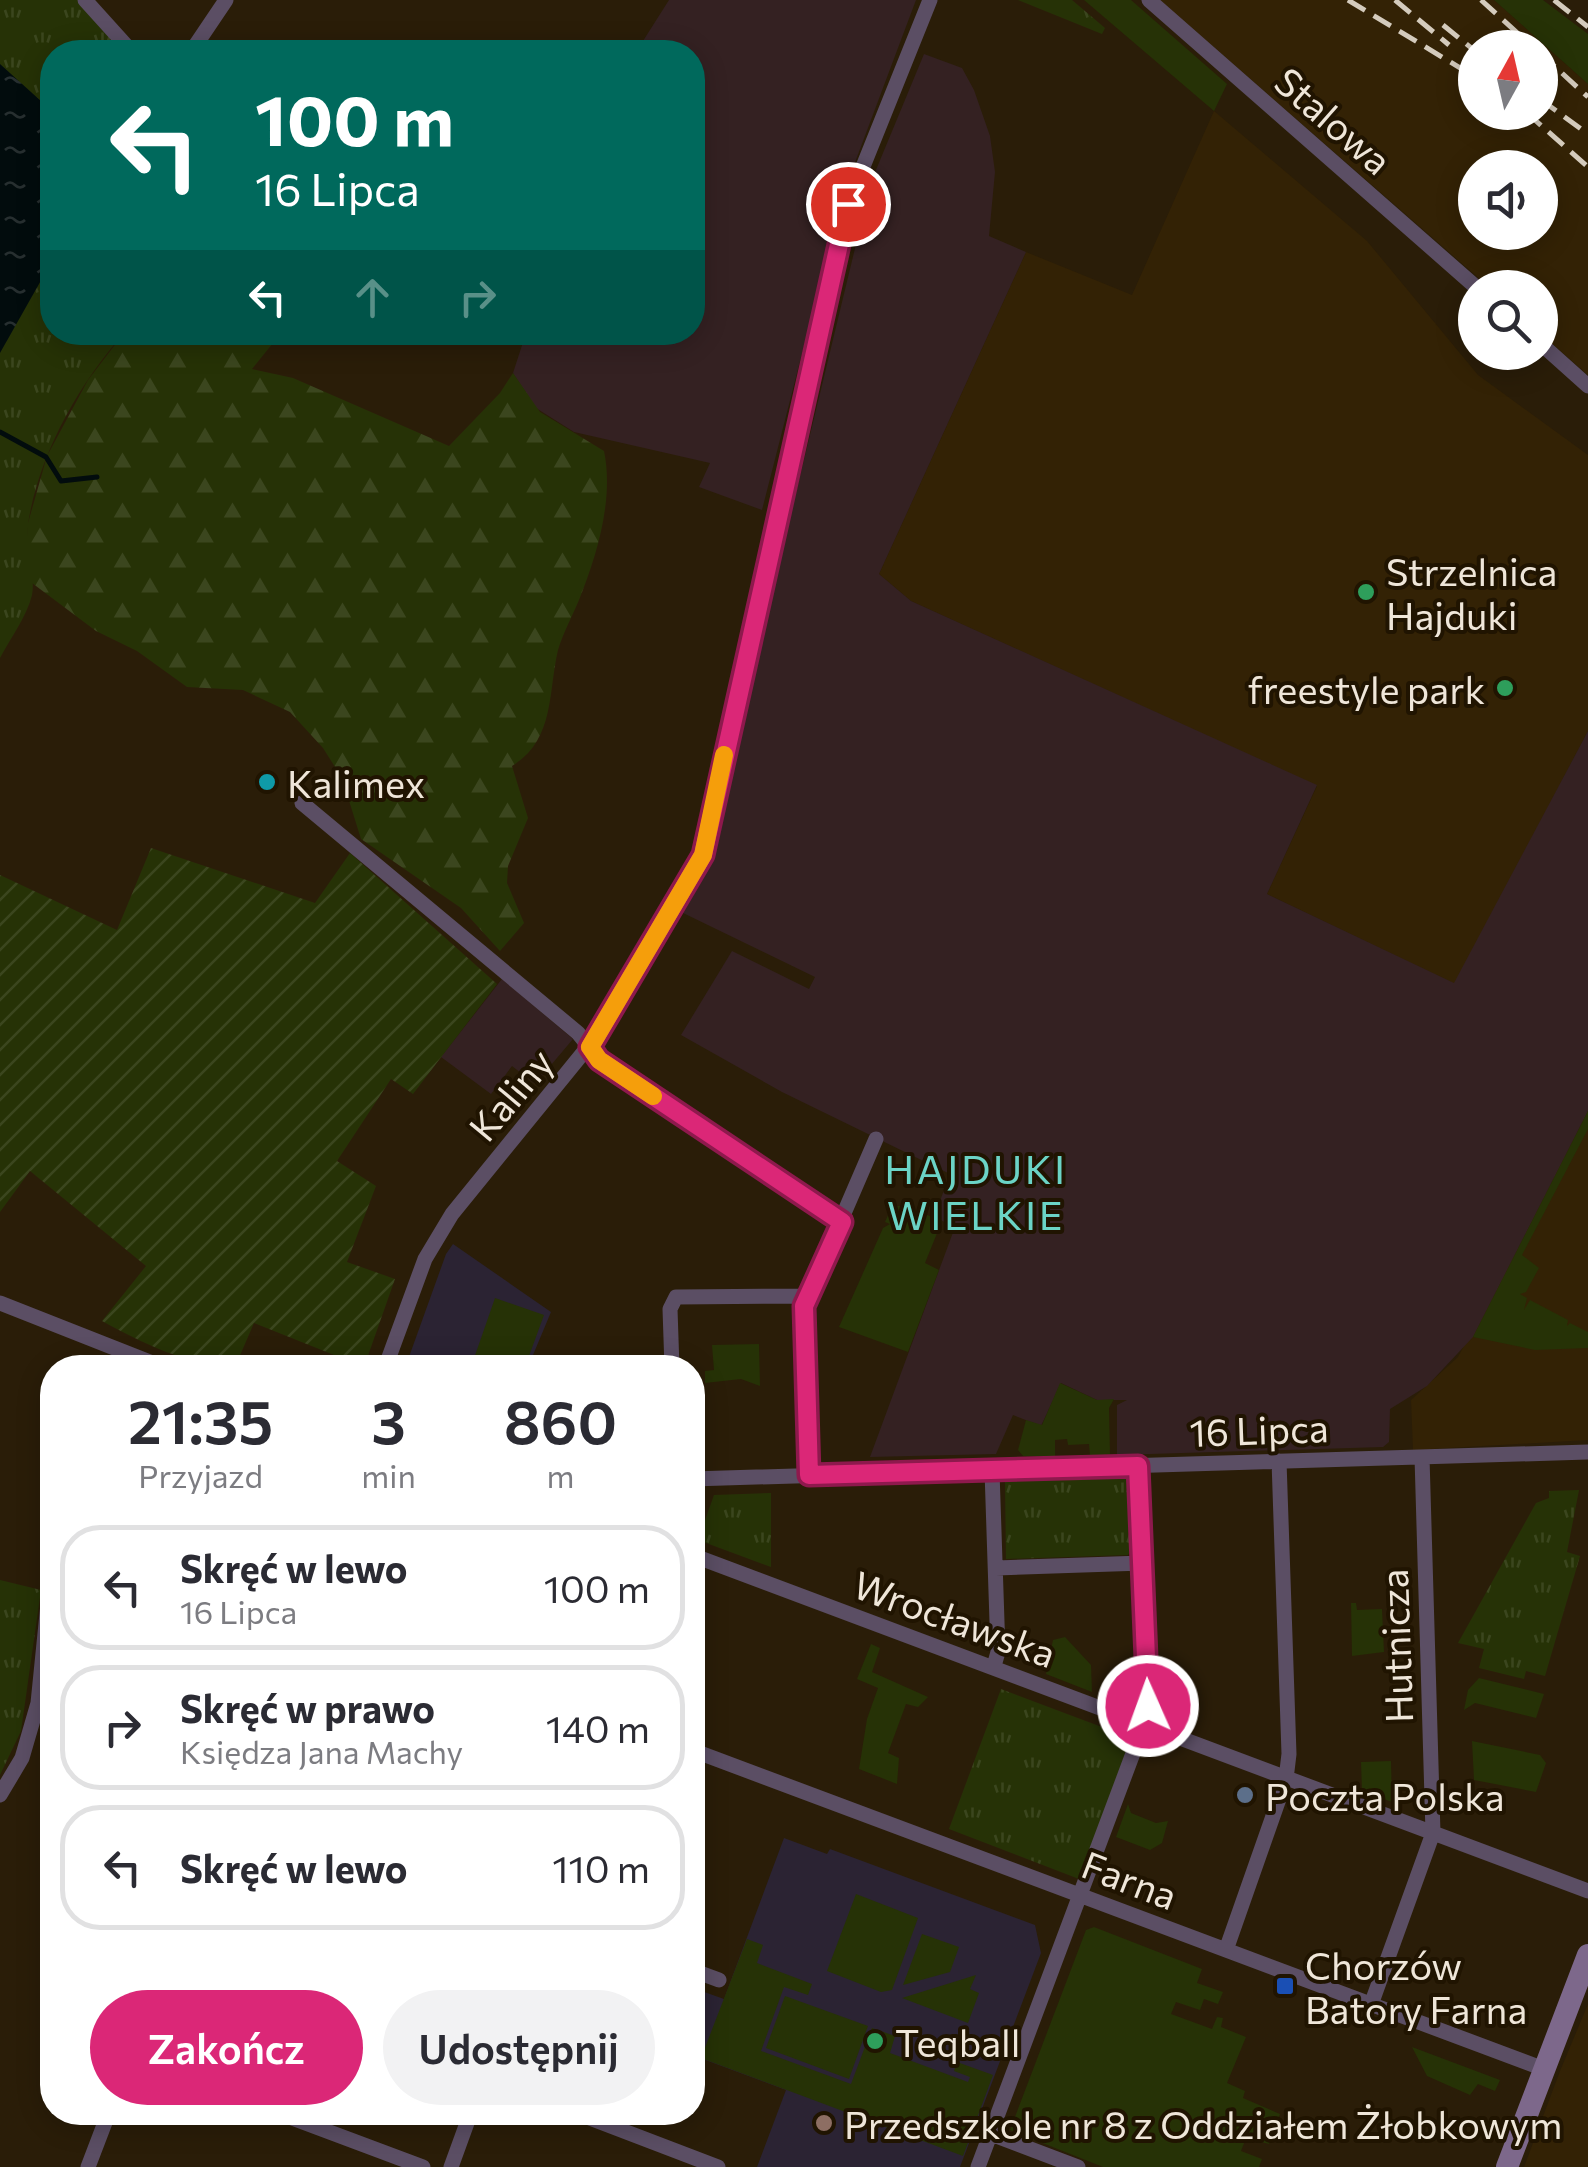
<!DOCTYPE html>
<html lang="pl">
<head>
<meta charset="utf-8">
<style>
  :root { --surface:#fff; --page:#f2f2f3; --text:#2b2b33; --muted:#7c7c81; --line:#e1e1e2; --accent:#db2777 }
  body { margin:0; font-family:Commissioner,sans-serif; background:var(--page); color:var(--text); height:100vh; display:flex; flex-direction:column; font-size:38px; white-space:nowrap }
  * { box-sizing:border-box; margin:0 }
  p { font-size:32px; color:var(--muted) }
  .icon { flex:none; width:55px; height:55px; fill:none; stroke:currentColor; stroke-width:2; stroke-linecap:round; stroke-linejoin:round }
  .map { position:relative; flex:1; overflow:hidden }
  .details { position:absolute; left:40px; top:1355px; width:665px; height:770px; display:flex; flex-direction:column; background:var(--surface); border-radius:40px; box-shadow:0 5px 25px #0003 }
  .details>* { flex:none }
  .guide { position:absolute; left:40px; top:40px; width:665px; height:305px; border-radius:40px; box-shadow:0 5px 25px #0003; background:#00695c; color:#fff; overflow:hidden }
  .needle { width:65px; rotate:8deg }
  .tools { position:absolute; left:1458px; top:30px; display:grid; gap:20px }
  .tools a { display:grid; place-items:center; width:100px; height:100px; border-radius:50%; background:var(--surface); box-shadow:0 5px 25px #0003; font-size:50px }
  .pin { position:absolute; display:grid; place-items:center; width:85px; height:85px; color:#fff; margin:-42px; border:5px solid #fff; border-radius:50%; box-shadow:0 2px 10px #0007 }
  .me { position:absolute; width:110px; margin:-55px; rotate:358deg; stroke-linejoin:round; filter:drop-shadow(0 0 8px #0008) }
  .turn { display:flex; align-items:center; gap:35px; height:210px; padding:0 50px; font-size:45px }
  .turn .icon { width:130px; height:130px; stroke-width:2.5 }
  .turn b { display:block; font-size:70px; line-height:85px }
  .lanes { display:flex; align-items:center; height:95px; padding:0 50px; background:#0003; justify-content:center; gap:50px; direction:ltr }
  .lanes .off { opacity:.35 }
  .eta { display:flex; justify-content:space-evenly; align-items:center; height:170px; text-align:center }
  .eta b { font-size:60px; font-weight:600; line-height:70px }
  .action { display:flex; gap:20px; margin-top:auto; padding:20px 50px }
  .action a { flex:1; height:115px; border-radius:60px; background:var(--accent); color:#fff; font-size:40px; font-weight:600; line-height:115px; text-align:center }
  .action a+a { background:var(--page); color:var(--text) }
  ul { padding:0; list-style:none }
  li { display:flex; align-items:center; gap:30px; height:125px; margin:0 20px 15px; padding:0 30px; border:5px solid var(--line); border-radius:40px }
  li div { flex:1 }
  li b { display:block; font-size:38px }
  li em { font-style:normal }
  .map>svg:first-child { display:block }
  .built { fill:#332205; fill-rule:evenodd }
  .industrial { fill:#342122 }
  .education { fill:#2b2333 }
  .grass { fill:#263206 }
  .forest { fill:url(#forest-firs) }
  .park { fill:url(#park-tufts) }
  .garden { fill:url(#garden-furrows) }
  .water { fill:url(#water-ripples) }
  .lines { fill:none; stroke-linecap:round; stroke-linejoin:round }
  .stream { stroke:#020c0d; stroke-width:5 }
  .street { stroke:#5b4e64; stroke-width:15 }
  .secondary { stroke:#7d688b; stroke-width:22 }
  .rail { stroke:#d4cbbd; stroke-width:5; stroke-dasharray:20 10; stroke-linecap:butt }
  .route-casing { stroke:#8e194d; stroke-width:25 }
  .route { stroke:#db2777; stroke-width:18 }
  .slow { stroke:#f59e0b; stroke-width:18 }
  .leisure-dot { fill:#2e9e5b; stroke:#201401; stroke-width:4 }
  .culture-dot { fill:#0f9aa8; stroke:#201401; stroke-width:4 }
  .service-dot { fill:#5c6f8a; stroke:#201401; stroke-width:4 }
  .transit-dot { fill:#1a4fb4; stroke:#201401; stroke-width:4 }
  .education-dot { fill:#8d6e63; stroke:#201401; stroke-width:4 }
  .labels { text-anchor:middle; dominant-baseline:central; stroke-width:8; stroke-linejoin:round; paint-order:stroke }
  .street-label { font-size:38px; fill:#efe6d9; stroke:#201401 }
  .poi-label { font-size:38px; fill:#efe6d9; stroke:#201401; text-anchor:start }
  .neighbourhood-label { font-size:40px; letter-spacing:2.5px; fill:#6bd4c6; stroke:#201401 }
</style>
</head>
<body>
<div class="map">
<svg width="1588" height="2167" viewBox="0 0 1588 2167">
  <defs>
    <pattern id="forest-firs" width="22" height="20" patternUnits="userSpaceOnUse" patternTransform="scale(2.5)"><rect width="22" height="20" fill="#263206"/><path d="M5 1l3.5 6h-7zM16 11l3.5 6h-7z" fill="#3b461e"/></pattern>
    <pattern id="park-tufts" width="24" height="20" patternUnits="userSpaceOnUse" patternTransform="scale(2.5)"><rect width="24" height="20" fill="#263206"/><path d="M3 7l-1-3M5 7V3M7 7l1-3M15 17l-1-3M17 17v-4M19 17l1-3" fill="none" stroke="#3b461e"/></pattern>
    <pattern id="garden-furrows" width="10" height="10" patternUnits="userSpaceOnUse" patternTransform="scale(2.5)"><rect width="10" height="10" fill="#263206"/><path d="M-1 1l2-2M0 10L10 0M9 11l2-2" fill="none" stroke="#3b461e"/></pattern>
    <pattern id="water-ripples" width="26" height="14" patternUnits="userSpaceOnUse" patternTransform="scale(2.5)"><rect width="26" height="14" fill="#020c0d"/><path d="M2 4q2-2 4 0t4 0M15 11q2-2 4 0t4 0" fill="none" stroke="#272f30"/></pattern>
  </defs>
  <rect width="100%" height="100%" fill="#2a1d08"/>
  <path class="built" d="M 1160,0 L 1494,0 L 1529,31 L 1588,84 L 1588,375 L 1540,333 L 1540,288 L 1489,287 ZM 1475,48 L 1540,48 L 1540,112 L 1475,112 ZM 1475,168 L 1540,168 L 1540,232 L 1475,232 Z
    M 1214,111 L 1367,241 L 1478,375 L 1588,455 L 1588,731 L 1455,984 L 1267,894 L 1317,786 L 911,601 L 879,574 L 1026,252 L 1132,295 Z
    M 1588,1111 L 1588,1440 L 1413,1450 L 1411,1400 L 1458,1357 Z
    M 1588,2004 L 1588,2167 L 1524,2167 L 1560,2071 Z"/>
  <path class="industrial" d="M 669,0 L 916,0 L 842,197 L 762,510 L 699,487 L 710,463 L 574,432 L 536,408 L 513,373 L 526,333 L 692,332 L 692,52 L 636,52 Z
    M 924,54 L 962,68 L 974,90 L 990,136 L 995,172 L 989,236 L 1026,252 L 879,574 L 911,601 L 1317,785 L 1267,894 L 1454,983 L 1588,731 L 1588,1111 L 1473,1337 L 1427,1386 L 1390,1409 L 1389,1442 L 1383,1447 L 1117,1455 L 1117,1405 L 1127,1400 L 1097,1400 L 1061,1383 L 1041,1426 L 1013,1415 L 996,1454 L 870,1457 L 955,1227 L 934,1217 L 950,1174 L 782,1092 L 681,1035 L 732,951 L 809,989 L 815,977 L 679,911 L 707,862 L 871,182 Z
    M 502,979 L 573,1039 L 535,1084 L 512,1066 L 491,1094 L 441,1057 Z"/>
  <path class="education" d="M 453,1244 L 551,1312 L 528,1367 L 405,1368 L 446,1254 Z
    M 784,1838 L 827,1854 L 830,1849 L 1035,1925 L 1041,1953 L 960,2167 L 757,2167 L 786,2090 L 700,2058 L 693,2075 L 693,1988 L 724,1999 Z"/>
  <path class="grass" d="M 1084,0 L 1131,0 L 1227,84 L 1214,111 Z
    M 1494,0 L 1543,0 L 1588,34 L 1588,84 Z
    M 1588,1111 L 1588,1129 L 1522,1255 L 1539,1268 L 1526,1292 L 1520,1294 L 1527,1298 L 1524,1310 L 1530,1300 L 1568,1320 L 1567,1326 L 1570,1323 L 1588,1332 L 1588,1348 L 1535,1350 L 1473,1337 Z
    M 892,1206 L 905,1206 L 942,1221 L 925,1263 L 939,1270 L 908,1352 L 839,1327 L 883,1228 L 890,1224 L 885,1222 Z
    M 495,1298 L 544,1315 L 525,1367 L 471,1367 Z
    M 759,1344 L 760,1386 L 741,1379 L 705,1383 L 705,1371 L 714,1370 L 712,1345 Z
    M 1060,1383 L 1097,1400 L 1114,1399 L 1109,1408 L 1110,1455 L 1090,1456 L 1089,1444 L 1068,1445 L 1067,1439 L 1055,1440 L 1055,1457 L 1023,1456 L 1018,1450 L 1026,1420 L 1042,1425 Z
    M 1351,1603 L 1356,1603 L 1357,1610 L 1382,1609 L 1384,1652 L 1352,1656 Z
    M 1065,1637 L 1091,1665 L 1092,1692 L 1046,1674 L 1053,1640 Z
    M 871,1644 L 880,1648 L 872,1672 L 928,1697 L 918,1707 L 906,1704 L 888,1753 L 899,1758 L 897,1784 L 859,1769 L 867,1719 L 878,1688 L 857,1679 Z
    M 1479,1678 L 1544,1694 L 1536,1718 L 1475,1703 L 1464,1710 L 1468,1690 Z
    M 1472,1741 L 1540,1755 L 1546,1763 L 1536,1792 L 1474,1780 Z
    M 1391,1761 L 1392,1802 L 1362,1791 L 1361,1762 Z
    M 1128,1804 L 1131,1813 L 1156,1823 L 1168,1821 L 1162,1843 L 1150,1850 L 1116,1837 Z
    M 856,1894 L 918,1918 L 892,1990 L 881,1992 L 827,1971 Z
    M 1094,1927 L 1202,1969 L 1197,1983 L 1223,1992 L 1218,2004 L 1204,1999 L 1200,2010 L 1176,2002 L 1171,2014 L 1212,2029 L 1217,2017 L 1223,2018 L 1221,2027 L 1246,2037 L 1227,2083 L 1245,2091 L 1243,2098 L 1280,2114 L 1269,2144 L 1246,2138 L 1241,2151 L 1262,2159 L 1259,2167 L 1103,2167 L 1010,2130 L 1086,1930 Z
    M 922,1934 L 959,1947 L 950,1972 L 903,1985 Z
    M 747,1939 L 763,1945 L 757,1963 L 812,1984 L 808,1995 L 784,1987 L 761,2051 L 851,2084 L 872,2028 L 895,2036 L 890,2053 L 968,2082 L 970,2077 L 954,2071 L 957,2062 L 993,2075 L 963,2156 L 701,2058 Z
    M 976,1975 L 970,1989 L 979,1993 L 968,2023 L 902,1998 Z
    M 785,1996 L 868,2026 L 849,2079 L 766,2048 Z
    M 1412,2047 L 1500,2080 L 1495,2091 L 1478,2084 L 1470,2095 L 1427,2076 Z"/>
  <path class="forest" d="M 124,333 L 281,333 L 252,369 L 293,378 L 449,446 L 500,393 L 513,373 L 540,412 L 604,451 C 614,499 597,555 579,600 C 572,617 563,633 558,650 C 548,692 555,740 512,766 L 528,818 L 508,866 L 507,883 L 524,923 L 500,951 L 461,908 L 361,839 L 342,778 L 323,748 L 290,712 L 243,690 L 187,687 L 137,651 L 96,631 L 32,583 L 26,555 L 28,523 L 47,456 L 88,380 Z"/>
  <path class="park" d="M 0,0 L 78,0 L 122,52 L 52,52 L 52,332 L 124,333 C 79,384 41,451 29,518 C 24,547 36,574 32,595 C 27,616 10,639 0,658 Z
    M 1018,0 L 1072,0 L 1105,28 L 1102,34 Z
    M 1125,1477 L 1129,1485 L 1132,1548 L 1128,1555 L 1006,1559 L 1005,1481 Z
    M 1579,1490 L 1567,1552 L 1580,1556 L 1545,1676 L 1526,1671 L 1524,1679 L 1479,1668 L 1484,1649 L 1458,1643 L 1536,1503 L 1549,1498 L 1549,1491 Z
    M 771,1493 L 771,1567 L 698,1540 L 714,1495 Z
    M 0,1580 L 41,1590 L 21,1731 L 0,1775 Z
    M 1001,1689 L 1131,1738 L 1079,1879 L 949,1829 Z"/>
  <path class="garden" d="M 151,848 L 315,903 L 350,853 L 497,984 L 413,1094 L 391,1079 L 337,1161 L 376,1186 L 347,1262 L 395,1279 L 364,1367 L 254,1323 L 235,1367 C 191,1367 140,1342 102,1321 L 146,1266 L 30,1171 L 0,1212 L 0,875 L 117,930 Z"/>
  <path class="water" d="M 0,64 L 52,111 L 52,261 L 0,353 Z"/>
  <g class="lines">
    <path class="stream" d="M 0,432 L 46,457 L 61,481 L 97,477"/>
    <path class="street" d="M 85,0 L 132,52
      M 1149,0 L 1477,288
      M 191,52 L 226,0
      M 1540,343 L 1588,386
      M 302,803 L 578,1033 L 599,1059 L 841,1222
      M 0,1303 L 165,1368
      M 385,1368 L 425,1259 L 452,1214 L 600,1032 L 703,855 L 848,204 L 930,0
      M 672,1368 L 670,1309 L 676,1297 L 806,1296
      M 992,1471 L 998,1652 L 994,1666
      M 809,1475 L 804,1306 L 876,1139
      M 692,1479 L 1588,1452
      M 692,1555 L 1588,1891
      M 996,1568 L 1143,1563
      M 692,1750 L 1544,2069
      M 0,1795 L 22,1758 L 38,1703 L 52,1564
      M 1226,1950 L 1286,1779 L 1289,1754 L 1279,1461
      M 692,1970 L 719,1980
      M 1372,2002 L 1433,1833 L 1422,1457
      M 276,2112 L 423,2167
      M 574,2112 L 718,2167
      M 991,2134 L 1078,2167
      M 88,2167 L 109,2112
      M 451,2167 L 471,2112
      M 978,2167 L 1147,1716 L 1138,1466"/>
    <path class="secondary" d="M 1507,2167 L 1588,1955"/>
    <path class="rail" d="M 1348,0 L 1475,77
      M 1395,0 L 1449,45
      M 1481,0 L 1534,48
      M 1554,0 L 1588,27
      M 1443,25 L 1475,51
      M 1540,53 L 1588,97
      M 1540,99 L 1588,134
      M 1526,112 L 1588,167"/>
  </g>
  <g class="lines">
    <defs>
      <path id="route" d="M 848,204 L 703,855 L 590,1047 L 599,1060 L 842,1222 L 804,1306 L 809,1475 L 1138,1466 L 1148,1706"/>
    </defs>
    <use href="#route" class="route-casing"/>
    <use href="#route" class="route"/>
    <path class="slow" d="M 653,1096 L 599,1060 L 590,1047 L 703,855 L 724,755"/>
  </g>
  <g class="leisure-dot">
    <circle cx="1366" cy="592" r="10"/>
    <circle cx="1505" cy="688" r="10"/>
    <circle cx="875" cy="2041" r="10"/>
  </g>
  <circle class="culture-dot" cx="267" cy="782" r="10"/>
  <circle class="service-dot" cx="1245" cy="1795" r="10"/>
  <rect class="transit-dot" x="1275" y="1976" width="20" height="20" rx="5"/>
  <circle class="education-dot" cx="824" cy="2123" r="10"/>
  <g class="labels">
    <g class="street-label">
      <text transform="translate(1334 120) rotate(41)">Stalowa</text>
      <text transform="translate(510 1094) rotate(-50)">Kaliny</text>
      <text transform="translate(1259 1429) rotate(-2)">16 Lipca</text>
      <text transform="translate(955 1618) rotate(20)">Wrocławska</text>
      <text transform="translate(1395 1646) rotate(-92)">Hutnicza</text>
      <text transform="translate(1130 1879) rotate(21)">Farna</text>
    </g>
    <g class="poi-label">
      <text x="1386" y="570">Strzelnica<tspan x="1386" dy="44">Hajduki</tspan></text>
      <text x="1485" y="688" text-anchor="end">freestyle park</text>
      <text x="287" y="782">Kalimex</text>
      <text x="1265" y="1795">Poczta Polska</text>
      <text x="1305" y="1964">Chorzów<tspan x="1305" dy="44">Batory Farna</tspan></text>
      <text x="895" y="2041">Teqball</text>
      <text x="844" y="2123">Przedszkole nr 8 z Oddziałem Żłobkowym</text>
    </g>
    <g class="neighbourhood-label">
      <text x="976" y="1167">HAJDUKI<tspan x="976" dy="46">WIELKIE</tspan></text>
    </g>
  </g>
</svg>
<div class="tools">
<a><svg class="needle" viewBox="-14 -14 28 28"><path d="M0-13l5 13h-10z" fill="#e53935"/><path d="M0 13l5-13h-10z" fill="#7c7c81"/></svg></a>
<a><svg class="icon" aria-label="sound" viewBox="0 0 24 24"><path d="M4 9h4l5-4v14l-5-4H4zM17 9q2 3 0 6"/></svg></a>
<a><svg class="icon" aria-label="search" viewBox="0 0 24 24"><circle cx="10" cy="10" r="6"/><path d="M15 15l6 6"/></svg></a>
</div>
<div class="pin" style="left:848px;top:204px;background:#d93025"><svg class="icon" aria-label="arrive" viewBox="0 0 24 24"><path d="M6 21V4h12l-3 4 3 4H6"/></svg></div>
<svg class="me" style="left:1148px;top:1706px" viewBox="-20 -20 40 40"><circle r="17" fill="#db2777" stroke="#fff" stroke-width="3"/><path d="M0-11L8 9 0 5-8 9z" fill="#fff"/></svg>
<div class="guide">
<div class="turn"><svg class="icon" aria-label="left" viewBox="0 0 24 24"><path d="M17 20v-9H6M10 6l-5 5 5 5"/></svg><div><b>100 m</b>16 Lipca</div></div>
<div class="lanes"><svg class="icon" aria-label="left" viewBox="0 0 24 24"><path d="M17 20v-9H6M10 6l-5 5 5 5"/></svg><svg class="icon off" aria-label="ahead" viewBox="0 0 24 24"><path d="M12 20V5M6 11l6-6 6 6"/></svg><svg class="icon off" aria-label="right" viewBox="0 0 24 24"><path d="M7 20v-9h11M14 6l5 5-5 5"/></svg></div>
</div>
<section class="details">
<div class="eta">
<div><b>21:35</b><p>Przyjazd</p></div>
<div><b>3</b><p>min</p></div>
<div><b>860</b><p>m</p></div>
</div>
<ul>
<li><svg class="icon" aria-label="left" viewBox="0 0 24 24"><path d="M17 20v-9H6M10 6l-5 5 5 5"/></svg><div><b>Skręć w lewo</b><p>16 Lipca</p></div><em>100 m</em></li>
<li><svg class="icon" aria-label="right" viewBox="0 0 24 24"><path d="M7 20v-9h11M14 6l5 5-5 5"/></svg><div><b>Skręć w prawo</b><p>Księdza Jana Machy</p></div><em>140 m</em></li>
<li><svg class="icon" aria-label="left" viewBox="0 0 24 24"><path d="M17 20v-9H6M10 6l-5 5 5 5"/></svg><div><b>Skręć w lewo</b></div><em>110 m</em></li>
</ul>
<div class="action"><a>Zakończ</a><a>Udostępnij</a></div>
</section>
</div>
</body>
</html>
